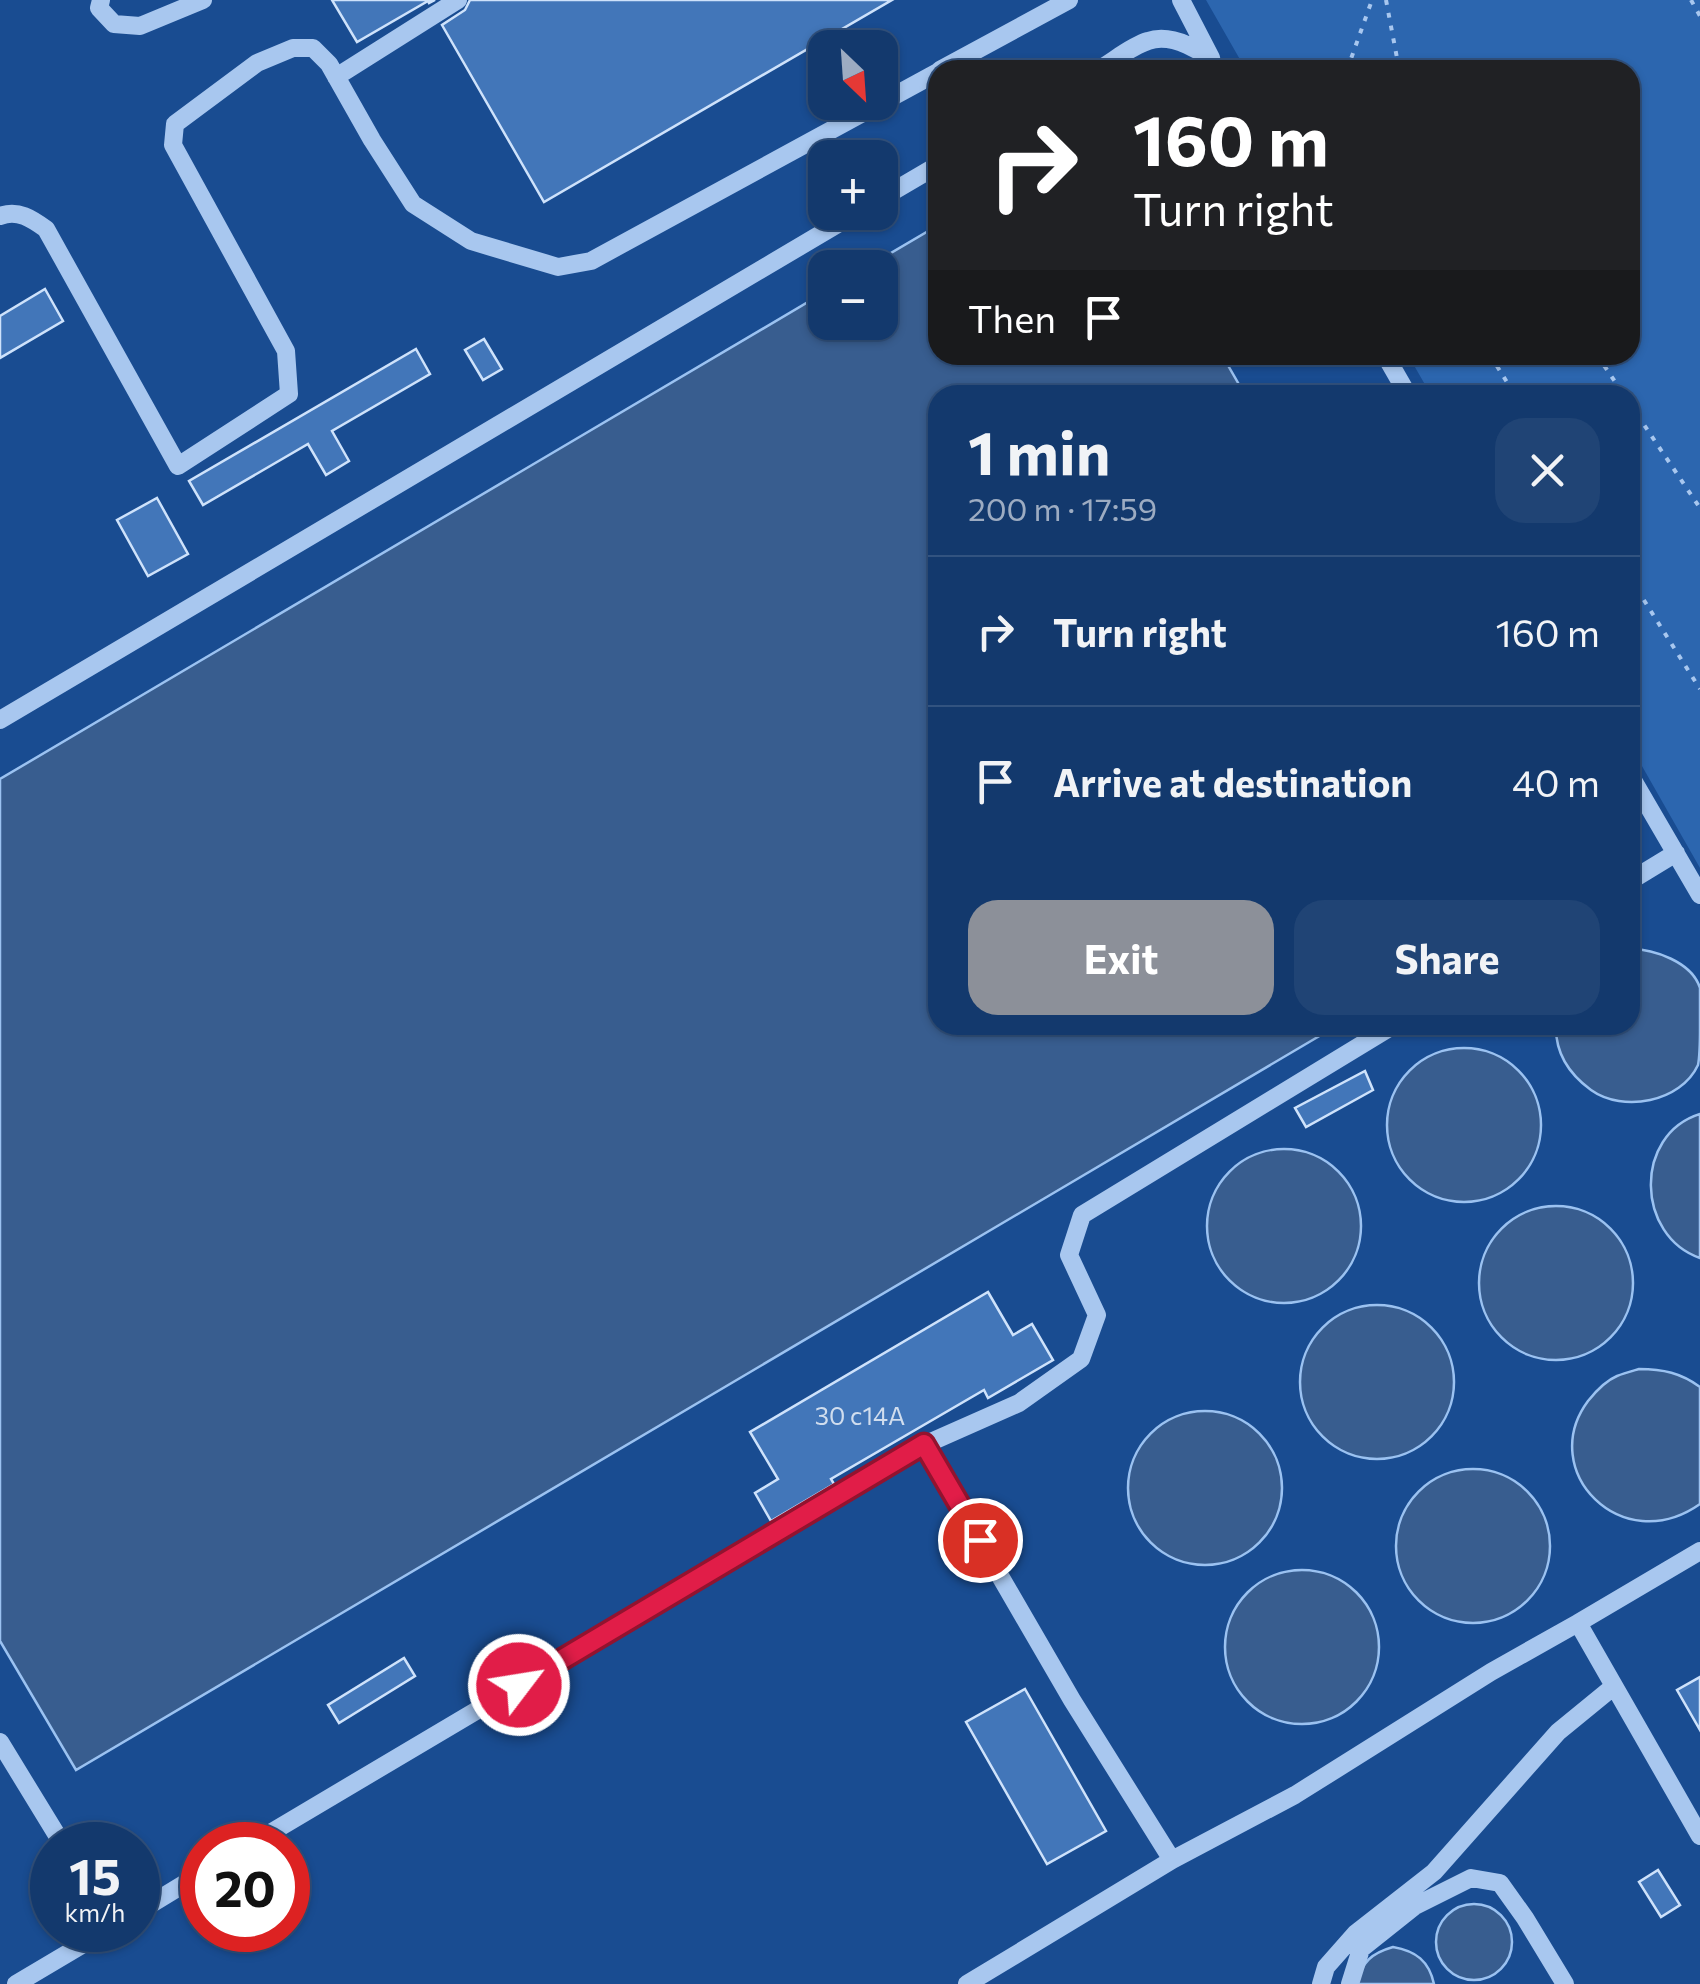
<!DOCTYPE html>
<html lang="en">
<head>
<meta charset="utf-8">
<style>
  :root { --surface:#13396d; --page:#204475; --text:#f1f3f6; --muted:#9dacc2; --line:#325380; --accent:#8c9099 }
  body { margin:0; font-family:Commissioner,sans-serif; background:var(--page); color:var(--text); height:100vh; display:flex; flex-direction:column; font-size:38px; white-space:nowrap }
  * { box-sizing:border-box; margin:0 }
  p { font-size:32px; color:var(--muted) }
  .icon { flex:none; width:55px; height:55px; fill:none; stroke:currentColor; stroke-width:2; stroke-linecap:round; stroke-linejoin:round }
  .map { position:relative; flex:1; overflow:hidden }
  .side { position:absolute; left:928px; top:385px; width:712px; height:650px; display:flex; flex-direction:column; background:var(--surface); border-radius:30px; box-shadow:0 2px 8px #0004,0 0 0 2px var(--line) }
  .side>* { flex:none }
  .top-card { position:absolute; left:928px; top:60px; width:712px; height:305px; border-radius:30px; box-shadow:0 2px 8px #0004,0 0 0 2px var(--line); background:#202124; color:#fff; overflow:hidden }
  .needle { width:65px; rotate:155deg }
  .tools { position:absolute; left:808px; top:30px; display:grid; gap:20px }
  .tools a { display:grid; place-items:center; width:90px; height:90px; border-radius:20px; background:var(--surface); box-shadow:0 2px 8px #0004,0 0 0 2px var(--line); font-size:50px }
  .speed { position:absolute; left:30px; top:1822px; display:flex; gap:20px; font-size:50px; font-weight:700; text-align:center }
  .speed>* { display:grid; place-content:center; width:130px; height:130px; border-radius:50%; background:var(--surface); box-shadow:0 2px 8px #0004,0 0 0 2px var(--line); line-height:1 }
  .speed small { font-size:25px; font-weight:400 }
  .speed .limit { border:15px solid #d22; background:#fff; color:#111 }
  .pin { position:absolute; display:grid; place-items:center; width:85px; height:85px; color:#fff; margin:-42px; border:5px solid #fff; border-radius:50%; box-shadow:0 2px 10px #0007 }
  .me { position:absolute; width:110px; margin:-55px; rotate:59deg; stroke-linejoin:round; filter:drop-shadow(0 0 8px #0008) }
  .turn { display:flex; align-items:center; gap:35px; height:210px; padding:0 40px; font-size:45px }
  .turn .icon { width:130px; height:130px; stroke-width:2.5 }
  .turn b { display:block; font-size:70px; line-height:85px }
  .then { display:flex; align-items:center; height:95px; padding:0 40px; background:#0003; gap:20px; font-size:38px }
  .round { display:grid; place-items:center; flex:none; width:105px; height:105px; border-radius:30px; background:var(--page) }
  .head { display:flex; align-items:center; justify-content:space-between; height:170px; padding:0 40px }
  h1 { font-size:60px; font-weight:700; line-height:75px }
  .cta { display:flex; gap:20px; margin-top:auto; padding:20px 40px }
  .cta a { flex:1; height:115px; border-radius:30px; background:var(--accent); color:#fff; font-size:40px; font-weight:700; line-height:115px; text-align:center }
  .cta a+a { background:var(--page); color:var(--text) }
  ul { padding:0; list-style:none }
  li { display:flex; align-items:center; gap:30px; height:150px; padding:0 40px; border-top:2px solid var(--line) }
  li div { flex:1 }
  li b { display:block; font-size:38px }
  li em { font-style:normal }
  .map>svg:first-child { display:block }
  .green { fill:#2c66af }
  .water { fill:#385d8f; stroke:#9bc2f1; stroke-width:2.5 }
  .building { fill:#4276b9; stroke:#cee2fb; stroke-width:2.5 }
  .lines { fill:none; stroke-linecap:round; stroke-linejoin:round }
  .path { stroke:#a8c7ef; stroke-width:4; stroke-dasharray:5 8; stroke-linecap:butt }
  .minor { stroke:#a8c7ef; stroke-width:18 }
  .route-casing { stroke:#92132f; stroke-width:25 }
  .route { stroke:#e11d48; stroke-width:18 }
  .labels { text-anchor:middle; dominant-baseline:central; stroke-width:8; stroke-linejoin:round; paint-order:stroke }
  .number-label { font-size:25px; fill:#d0ddee }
</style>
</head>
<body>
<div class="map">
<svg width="1700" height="1984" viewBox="0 0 1700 1984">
  <rect width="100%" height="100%" fill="#194c91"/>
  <path class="green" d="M 1206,0 L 1700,0 L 1700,868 L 1630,745 L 1630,395 L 1431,395 L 1408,355 L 1630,355 L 1630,70 L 1246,70 Z"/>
  <path class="water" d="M 937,226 L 938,355 L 1222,355 L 1245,395 L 938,395 L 938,1025 L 1338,1025 L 76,1770 L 0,1641 L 0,779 L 825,292 L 825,322 L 880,322 L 880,268 L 867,267 Z
    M 1630,949 C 1654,949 1692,962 1700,988 C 1700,999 1700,1016 1700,1027 C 1700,1038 1700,1055 1698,1065 C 1681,1102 1623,1113 1591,1090 C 1569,1074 1555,1052 1556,1025 L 1630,1025 Z
    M1387 1125a77 77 0 1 1 154 0a77 77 0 1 1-154 0Z
    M 1700,1114 L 1700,1258 C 1636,1236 1633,1135 1700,1114 Z
    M1207 1226a77 77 0 1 1 154 0a77 77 0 1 1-154 0Z
    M1479 1283a77 77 0 1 1 154 0a77 77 0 1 1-154 0Z
    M1300 1382a77 77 0 1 1 154 0a77 77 0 1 1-154 0Z
    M 1639,1369 C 1663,1369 1681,1373 1700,1387 L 1700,1504 C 1622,1559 1536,1471 1588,1401 C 1596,1391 1605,1381 1617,1376 C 1624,1373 1632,1371 1639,1369 Z
    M1128 1488a77 77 0 1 1 154 0a77 77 0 1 1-154 0Z
    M1396 1546a77 77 0 1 1 154 0a77 77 0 1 1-154 0Z
    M1225 1647a77 77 0 1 1 154 0a77 77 0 1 1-154 0Z
    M1436 1942a38 38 0 1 1 76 0a38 38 0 1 1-76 0Z
    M 1393,1947 C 1416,1951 1429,1961 1434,1984 L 1357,1984 C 1361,1962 1372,1953 1393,1947 Z"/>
  <path class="building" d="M 332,0 L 435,0 L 429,3 L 428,1 L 357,42 Z
    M 470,0 L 892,0 L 544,202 L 442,25 L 465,10 Z
    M 45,289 L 63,321 L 0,358 L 0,316 Z
    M 484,339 L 502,369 L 483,380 L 465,350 Z
    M 416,349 L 430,374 L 332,431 L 349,461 L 326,475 L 308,444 L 203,505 L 189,481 Z
    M 157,498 L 188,554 L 148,576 L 117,520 Z
    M 1365,1071 L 1373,1090 L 1306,1127 L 1295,1108 Z
    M 988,1292 L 1013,1335 L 1032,1324 L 1053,1360 L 988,1398 L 984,1390 L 831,1479 L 834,1484 L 771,1521 L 755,1493 L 778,1479 L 750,1432 Z
    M 404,1658 L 415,1676 L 339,1723 L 328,1705 Z
    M 1700,1677 L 1700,1730 L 1677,1690 Z
    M 1025,1689 L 1106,1831 L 1047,1864 L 966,1722 Z
    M 1658,1870 L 1680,1905 L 1661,1917 L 1639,1882 Z"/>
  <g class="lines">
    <path class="path" d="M 1386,0 L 1397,58 L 1405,70
      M 1691,0 L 1700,16
      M 1347,70 L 1372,0
      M 1490,355 L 1515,395
      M 1597,355 L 1624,395
      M 1630,404 L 1700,508
      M 1630,578 L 1700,689"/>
    <path class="minor" d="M 101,0 L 99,8 L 114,24 L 140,26 L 203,0
      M 1181,0 L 1211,58
      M 940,70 L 1069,0
      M 1098,70 C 1114,61 1131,46 1148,41 C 1171,33 1206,50 1218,70
      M 336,77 L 458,0
      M 880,199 L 938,165
      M 0,216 C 18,209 32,219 46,229 L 178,466 L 289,394 L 286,351 L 173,145 L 175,124 L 257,63 L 293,48 L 313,48 L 329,64 L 372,140 L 413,204 L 471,241 L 558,267 L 591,261 L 938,72
      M 1385,355 L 1408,395
      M 0,720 L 858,212
      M 1630,775 L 1700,895
      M 1630,881 L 1676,853
      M 924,1445 L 1072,1700 L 1172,1860
      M 1700,1551 L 1578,1623 L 1700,1836
      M 0,1742 L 63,1845
      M 250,1845 L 924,1445 L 1019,1403 L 1081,1359 L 1097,1315 L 1069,1255 L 1082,1215 L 1394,1025
      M 138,1912 L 202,1873
      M 16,1984 L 107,1930
      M 967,1984 L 1172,1860 L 1295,1795 L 1491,1672 L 1578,1623
      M 1321,1984 L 1326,1967 L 1356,1933 L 1434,1872 L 1558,1732 L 1613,1687
      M 1350,1984 L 1361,1949 L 1415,1906 L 1471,1878 L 1500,1883 L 1525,1918 L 1565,1984"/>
  </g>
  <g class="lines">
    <defs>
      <path id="route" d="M 519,1685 L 924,1444 L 980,1540"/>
    </defs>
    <use href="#route" class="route-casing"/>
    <use href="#route" class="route"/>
  </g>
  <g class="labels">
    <g class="number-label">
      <text x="860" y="1415">30 с14А</text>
    </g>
  </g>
</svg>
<div class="tools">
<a><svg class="needle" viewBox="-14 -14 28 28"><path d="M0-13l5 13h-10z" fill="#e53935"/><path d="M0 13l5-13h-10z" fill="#9dacc2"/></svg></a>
<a>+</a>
<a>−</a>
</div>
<div class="speed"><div>15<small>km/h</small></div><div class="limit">20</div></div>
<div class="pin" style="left:980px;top:1540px;background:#d93025"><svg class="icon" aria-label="arrive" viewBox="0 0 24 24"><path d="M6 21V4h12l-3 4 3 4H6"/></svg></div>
<svg class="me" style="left:519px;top:1685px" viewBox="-20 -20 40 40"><circle r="17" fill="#e11d48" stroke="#fff" stroke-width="3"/><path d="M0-11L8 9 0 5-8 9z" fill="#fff"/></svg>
<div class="top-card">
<div class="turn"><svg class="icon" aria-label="right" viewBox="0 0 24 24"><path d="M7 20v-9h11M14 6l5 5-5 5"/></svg><div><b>160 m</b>Turn right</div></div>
<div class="then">Then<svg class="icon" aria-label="arrive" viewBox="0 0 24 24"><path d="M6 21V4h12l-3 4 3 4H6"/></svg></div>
</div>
<section class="side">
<div class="head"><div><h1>1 min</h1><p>200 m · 17:59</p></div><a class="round"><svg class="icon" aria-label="close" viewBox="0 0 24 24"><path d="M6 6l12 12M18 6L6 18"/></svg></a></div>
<ul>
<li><svg class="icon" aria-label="right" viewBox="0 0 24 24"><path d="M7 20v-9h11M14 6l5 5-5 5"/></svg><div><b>Turn right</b></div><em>160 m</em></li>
<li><svg class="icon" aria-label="arrive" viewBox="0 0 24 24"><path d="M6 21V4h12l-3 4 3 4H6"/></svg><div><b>Arrive at destination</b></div><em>40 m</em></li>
</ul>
<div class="cta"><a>Exit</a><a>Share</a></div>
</section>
</div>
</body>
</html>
